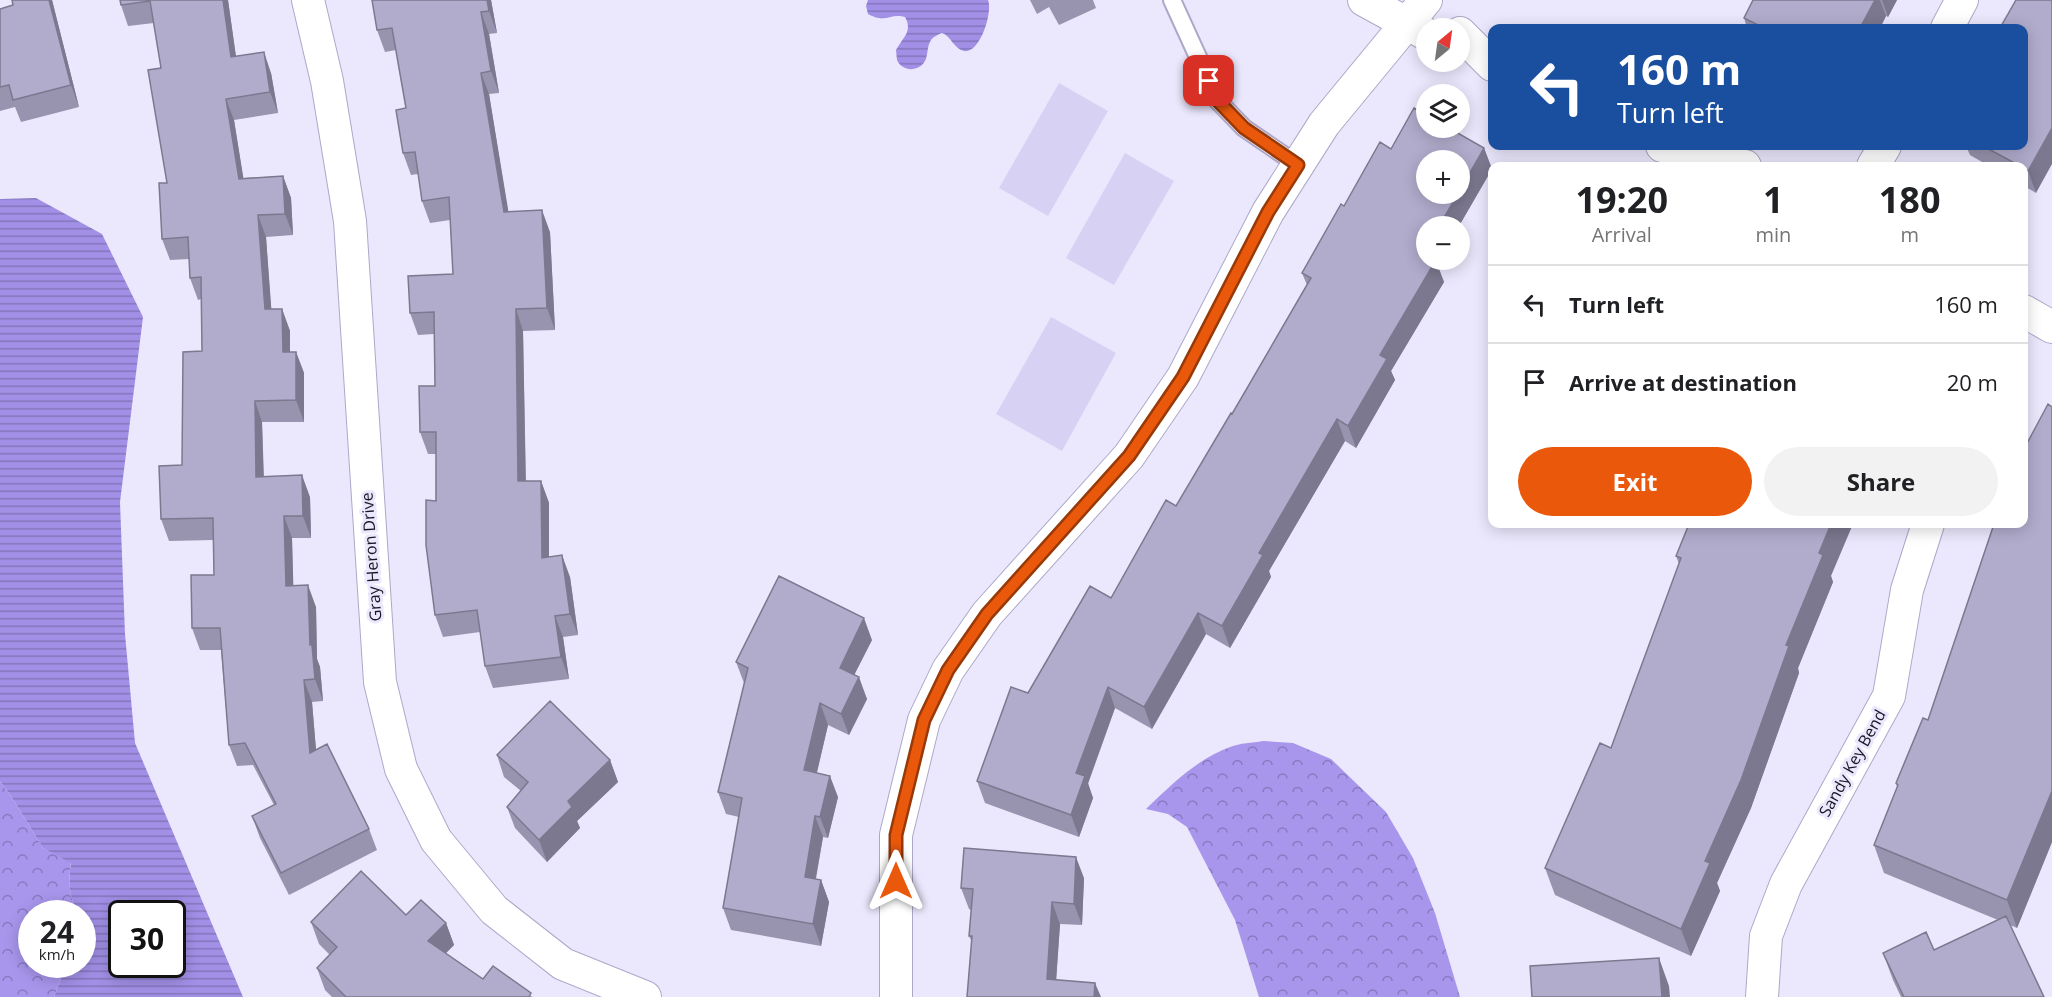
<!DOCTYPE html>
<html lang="en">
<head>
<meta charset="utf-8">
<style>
  :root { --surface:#fff; --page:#f2f2f2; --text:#202124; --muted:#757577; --line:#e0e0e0; --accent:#ea580c }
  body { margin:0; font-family:"Open Sans",sans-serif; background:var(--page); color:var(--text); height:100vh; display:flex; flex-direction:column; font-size:22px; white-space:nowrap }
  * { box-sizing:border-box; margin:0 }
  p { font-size:20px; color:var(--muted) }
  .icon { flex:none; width:33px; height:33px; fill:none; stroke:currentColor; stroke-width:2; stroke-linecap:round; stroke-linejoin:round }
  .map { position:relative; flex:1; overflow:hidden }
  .drawer { position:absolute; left:1488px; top:162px; width:540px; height:366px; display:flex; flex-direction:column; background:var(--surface); border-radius:12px; box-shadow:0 3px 15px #0003 }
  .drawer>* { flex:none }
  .hud { position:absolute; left:1488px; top:24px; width:540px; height:126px; border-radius:12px; box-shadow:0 3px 15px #0003; background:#1a4fa0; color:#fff; overflow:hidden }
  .needle { width:39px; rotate:29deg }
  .buttons { position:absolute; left:1416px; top:18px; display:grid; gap:12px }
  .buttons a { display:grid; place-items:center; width:54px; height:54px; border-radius:50%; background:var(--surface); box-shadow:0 3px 15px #0003; font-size:30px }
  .speed { position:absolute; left:18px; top:900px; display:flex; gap:12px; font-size:30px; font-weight:700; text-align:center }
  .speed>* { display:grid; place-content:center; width:78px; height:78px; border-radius:50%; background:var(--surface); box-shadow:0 3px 15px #0003; line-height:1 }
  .speed small { font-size:15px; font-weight:400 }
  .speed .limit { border:3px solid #111; border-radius:9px; background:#fff; color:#111 }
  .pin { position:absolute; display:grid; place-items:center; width:51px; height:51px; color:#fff; margin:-26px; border-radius:12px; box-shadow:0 3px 9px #0006 }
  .me { position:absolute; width:66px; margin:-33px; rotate:0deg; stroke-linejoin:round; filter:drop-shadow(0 0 4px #0008) }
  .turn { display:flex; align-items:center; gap:21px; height:126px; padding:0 30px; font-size:27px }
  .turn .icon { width:78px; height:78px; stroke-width:2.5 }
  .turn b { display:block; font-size:42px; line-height:51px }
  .eta { display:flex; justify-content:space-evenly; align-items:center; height:102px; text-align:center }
  .eta b { font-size:36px; font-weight:700; line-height:42px }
  .primary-button { display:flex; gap:12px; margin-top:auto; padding:12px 30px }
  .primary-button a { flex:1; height:69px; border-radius:36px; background:var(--accent); color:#fff; font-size:24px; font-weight:700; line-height:69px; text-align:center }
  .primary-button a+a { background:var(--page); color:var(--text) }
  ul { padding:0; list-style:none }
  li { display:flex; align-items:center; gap:18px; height:78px; padding:0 30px; border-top:2px solid var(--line) }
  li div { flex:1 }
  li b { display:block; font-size:22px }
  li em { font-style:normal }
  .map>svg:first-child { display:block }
  .forest { fill:url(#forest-crowns) }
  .pitch { fill:#d7d2f4 }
  .water { fill:url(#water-rules); fill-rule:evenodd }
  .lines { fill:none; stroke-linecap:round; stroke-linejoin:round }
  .lane-casing { stroke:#ada8c8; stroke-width:20 }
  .street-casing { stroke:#ada8c8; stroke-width:34 }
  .lane { stroke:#fff; stroke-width:16 }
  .street { stroke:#fff; stroke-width:32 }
  .wall { fill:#9894af }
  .shaded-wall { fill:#7c788f }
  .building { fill:#b1accc; stroke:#7c788f; stroke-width:1.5 }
  .route-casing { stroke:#983908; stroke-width:15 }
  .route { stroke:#ea580c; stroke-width:10 }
  .labels { text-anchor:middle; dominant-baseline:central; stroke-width:6; stroke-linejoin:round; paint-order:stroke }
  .street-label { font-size:16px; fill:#181622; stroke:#ebe8fd }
</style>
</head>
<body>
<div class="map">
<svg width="2052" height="997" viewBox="0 0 2052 997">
  <defs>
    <pattern id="forest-crowns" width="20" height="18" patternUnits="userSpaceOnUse" patternTransform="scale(1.5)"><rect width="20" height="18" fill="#a896ed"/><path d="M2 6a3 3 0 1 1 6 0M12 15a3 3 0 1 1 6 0" fill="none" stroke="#8879c0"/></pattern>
    <pattern id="water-rules" width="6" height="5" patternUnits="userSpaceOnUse" patternTransform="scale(1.5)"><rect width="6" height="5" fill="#a290e7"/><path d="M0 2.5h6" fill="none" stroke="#8375bb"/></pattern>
  </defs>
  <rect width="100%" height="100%" fill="#ebe8fd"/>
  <path class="forest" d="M 1263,741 L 1293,743 L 1331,759 L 1386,812 L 1413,858 L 1435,913 L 1460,997 L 1259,997 L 1235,920 L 1187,827 L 1168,814 L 1146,809 C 1171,785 1197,759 1230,747 C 1240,743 1252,743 1263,741 Z
    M 0,781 L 11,796 L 43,848 L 71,862 C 68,880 69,898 78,913 L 32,914 L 32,964 L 66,965 L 54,997 L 0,997 Z"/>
  <path class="pitch" d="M 1059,83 L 1108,111 L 1048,216 L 999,188 Z
    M 1125,153 L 1174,181 L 1114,285 L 1066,258 Z
    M 1051,317 L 1116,353 L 1062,451 L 996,414 Z"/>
  <path class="water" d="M 868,0 L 988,0 C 993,12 980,54 964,51 C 954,49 951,36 942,33 C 937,35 932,37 930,42 C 927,47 928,55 925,61 C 919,72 902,72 897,60 C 897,59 896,51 896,50 C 903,37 913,31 905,17 C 889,13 886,24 868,14 L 866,6 Z
    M 36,198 L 102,234 L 143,317 L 120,502 L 125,634 L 135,743 L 243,997 L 54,997 L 66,965 L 82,964 L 82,927 L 84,922 L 83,921 L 82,914 L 78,913 C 69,898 68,880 71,863 L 43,848 L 11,796 L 0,781 L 0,199 ZM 122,914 L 172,914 L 172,964 L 122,964 Z"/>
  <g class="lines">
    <defs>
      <path id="lane" d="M 1172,0 L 1218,101 L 1244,128 L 1298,165"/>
      <path id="street" d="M 308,0 L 327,81 L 350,221 L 380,682 L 401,769 L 436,840 L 494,910 L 563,964 L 645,997
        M 1364,0 L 1426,34
        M 1947,28 L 1962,0
        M 1460,33 L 1492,65
        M 1662,146 L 1745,166
        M 1873,166 L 1885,146
        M 2024,311 L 2052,327
        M 896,997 L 896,835 L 924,720 L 948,670 L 987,614 L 1129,456 L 1183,377 L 1268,212 L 1324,124 L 1426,0
        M 1762,997 L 1766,936 L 1786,884 L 1889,696 L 1907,590 L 1928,524"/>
    </defs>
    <use href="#lane" class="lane-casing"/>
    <use href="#street" class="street-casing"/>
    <use href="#lane" class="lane"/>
    <use href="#street" class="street"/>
  </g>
  <path class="wall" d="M 12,0 L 52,0 L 79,107 L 21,122 L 15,107 L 0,111 L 0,9 L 13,5 Z
    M 120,0 L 228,0 L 236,56 L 271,73 L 278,113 L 234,120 L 243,178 L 283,176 L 291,198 L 293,235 L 266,237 L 271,309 L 282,309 L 290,331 L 290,352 L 296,352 L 304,373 L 304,422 L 262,422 L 264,476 L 310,497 L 311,538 L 292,538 L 293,586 L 316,607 L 317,659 L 320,667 L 323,701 L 312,702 L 316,750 L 369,829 L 377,850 L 289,895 L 260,838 L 252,816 L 274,805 L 253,765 L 237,766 L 229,745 L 221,650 L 200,650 L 192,628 L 214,575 L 213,540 L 169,541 L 161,519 L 182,465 L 202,351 L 201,299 L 198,300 L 190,278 L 189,259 L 170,260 L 162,239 L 167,183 L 161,68 L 154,23 L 128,26 L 121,5 Z
    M 372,0 L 491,0 L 497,33 L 489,34 L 499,93 L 489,94 L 508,212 L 550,232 L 555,330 L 523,331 L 526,481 L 541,481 L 549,503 L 549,557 L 570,577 L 578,635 L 563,637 L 569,679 L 493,688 L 485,666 L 480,632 L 443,637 L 435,615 L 436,454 L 428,454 L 420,432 L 435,386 L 434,334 L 418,335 L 410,313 L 453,274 L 450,220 L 430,223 L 422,201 L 418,174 L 411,175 L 403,153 L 406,108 L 396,50 L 385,52 L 377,30 Z
    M 1030,0 L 1093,0 L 1096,8 L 1059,25 L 1049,7 L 1037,14 Z
    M 1753,0 L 1897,0 L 1888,17 L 1886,16 L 1880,28 L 1747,28 L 1744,18 Z
    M 1966,146 L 2024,146 L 2036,193 L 2024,186 L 2024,166 L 1989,166 L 1970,155 Z
    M 1484,148 L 1492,169 L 1459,226 L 1426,226 L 1426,260 L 1440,260 L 1437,264 L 1444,282 L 1391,371 L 1395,380 L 1356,448 L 1345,441 L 1269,571 L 1271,577 L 1230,648 L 1206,634 L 1152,729 L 1115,708 L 1088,784 L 1093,798 L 1079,837 L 985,803 L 977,781 L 1028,693 L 1111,598 L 1176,506 L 1232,414 L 1307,285 L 1302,273 L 1344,206 L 1391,149 Z
    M 2052,407 L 2052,842 L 2017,928 L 2010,925 L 2044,997 L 1901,997 L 1893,980 L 1883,953 L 1934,950 L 1998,920 L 1884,873 L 1874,845 L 1897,787 L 1896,783 L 1928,720 L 1993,526 L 1992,524 L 2024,524 Z
    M 1676,556 L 1831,576 L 1833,582 L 1798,668 L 1799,673 L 1751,808 L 1717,883 L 1720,891 L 1691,956 L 1555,895 L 1545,868 L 1611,748 L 1679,564 Z
    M 872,640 L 854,675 L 867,699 L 849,735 L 828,725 L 817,773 L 838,797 L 828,838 L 823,837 L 816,879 L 821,880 L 829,902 L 821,946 L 731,930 L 723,908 L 739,817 L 726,814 L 718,792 L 744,683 L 736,662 Z
    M 497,755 L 610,760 L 618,782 L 577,821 L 580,828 L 547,862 L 515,828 L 507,807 L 521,791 L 504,777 Z
    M 1084,878 L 1082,925 L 1060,924 L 1056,980 L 967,997 L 972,942 L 969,936 L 971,910 L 969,909 L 961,888 Z
    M 406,915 L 446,923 L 454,945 L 446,953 L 483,979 L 533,997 L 332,997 L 325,990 L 317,968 L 330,955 L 319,944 L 311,922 Z"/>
  <path class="shaded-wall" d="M 49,0 L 52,0 L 79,107 L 71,85 Z
    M 223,0 L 228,0 L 239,79 L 231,57 Z
    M 487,0 L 491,0 L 497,33 L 489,11 Z
    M 1875,0 L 1880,0 L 1886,16 L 1880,28 L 1860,28 Z
    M 1882,0 L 1897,0 L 1888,17 Z
    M 481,12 L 489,34 L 499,93 L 491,71 Z
    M 264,52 L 271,73 L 278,113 L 270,92 Z
    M 481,73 L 489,94 L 512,233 L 504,212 Z
    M 226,99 L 234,120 L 247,200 L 239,179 Z
    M 2052,128 L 2052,164 L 2036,193 L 2028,171 Z
    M 1484,148 L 1492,169 L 1459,226 L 1439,226 L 1458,194 L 1460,194 L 1460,190 Z
    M 283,176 L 291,198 L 293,235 L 285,214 Z
    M 542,210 L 550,232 L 555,330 L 547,308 Z
    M 258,215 L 266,237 L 273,331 L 265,309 Z
    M 1426,248 L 1426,260 L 1440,260 L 1437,264 L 1444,282 L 1391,371 L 1395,380 L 1356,448 L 1348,426 Z
    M 282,309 L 290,331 L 290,374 L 283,352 Z
    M 516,309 L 523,331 L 526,502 L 518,481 Z
    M 296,352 L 304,373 L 304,422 L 296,400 Z
    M 255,401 L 262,422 L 264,498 L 256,477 Z
    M 1337,419 L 1345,441 L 1269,571 L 1271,577 L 1230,648 L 1222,626 L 1259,553 Z
    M 302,475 L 310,497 L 311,538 L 303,516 Z
    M 541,481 L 549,503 L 549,579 L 542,558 Z
    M 284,516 L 292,538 L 294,608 L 286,586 Z
    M 1831,524 L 1853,524 L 1831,576 L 1833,582 L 1798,668 L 1799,673 L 1751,808 L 1717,883 L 1720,891 L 1691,956 L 1681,929 L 1819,553 Z
    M 562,555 L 570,577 L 578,635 L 570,614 Z
    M 308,585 L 316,607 L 317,659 L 320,667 L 323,701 L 315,679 L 310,645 Z
    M 1198,613 L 1206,634 L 1152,729 L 1144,707 Z
    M 555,616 L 563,637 L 569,679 L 561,657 Z
    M 864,618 L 872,640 L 847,689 L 840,668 Z
    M 859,677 L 867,699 L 849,735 L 841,714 Z
    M 304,680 L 312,702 L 318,774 L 310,753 Z
    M 1108,687 L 1115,708 L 1088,783 L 1093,798 L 1079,837 L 1071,815 L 1076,773 Z
    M 820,703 L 828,725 L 812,792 L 804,770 Z
    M 610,760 L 618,782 L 577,821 L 580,828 L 547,862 L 539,840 L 568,801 Z
    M 830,776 L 838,797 L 828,838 L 820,817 Z
    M 2052,791 L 2052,842 L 2017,928 L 2007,900 Z
    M 815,816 L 823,837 L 812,898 L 805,877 Z
    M 1076,857 L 1084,878 L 1082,925 L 1074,904 Z
    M 821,880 L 829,902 L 821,946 L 813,924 Z
    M 1052,902 L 1060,924 L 1055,997 L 1047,979 Z
    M 446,923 L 454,945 L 436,963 L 428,941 Z
    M 1659,958 L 1669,986 L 1670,997 L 1662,997 Z
    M 1095,983 L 1101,997 L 1094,997 Z"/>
  <path class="building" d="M 12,0 L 49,0 L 71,85 L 13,100 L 9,85 L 0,87 L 0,9 L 13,5 Z
    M 120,0 L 223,0 L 231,57 L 264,52 L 270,92 L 226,99 L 239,179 L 283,176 L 285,214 L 258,215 L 265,309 L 282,309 L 283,352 L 296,352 L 296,400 L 255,401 L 256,477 L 302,475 L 303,516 L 284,516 L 286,586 L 308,585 L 310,645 L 312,645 L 315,679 L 304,680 L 310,753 L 327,744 L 369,829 L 281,873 L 252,816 L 276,804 L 245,743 L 229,745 L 220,628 L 192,628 L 191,575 L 214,575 L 213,518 L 161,519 L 159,466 L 182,465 L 183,352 L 202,351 L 201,277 L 190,278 L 188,237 L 162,239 L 159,183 L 167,183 L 148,70 L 161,68 L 150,1 L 121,5 Z
    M 372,0 L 487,0 L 489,11 L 481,12 L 491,71 L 481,73 L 504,212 L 542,210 L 547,308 L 516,309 L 518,481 L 541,481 L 542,558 L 562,555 L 570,614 L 555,616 L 561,657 L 485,666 L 477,610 L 435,615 L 426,545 L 426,500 L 436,501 L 436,432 L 420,432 L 419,386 L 435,386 L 434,312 L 410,313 L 408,276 L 453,274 L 449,197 L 422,201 L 415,152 L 403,153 L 396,110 L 406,108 L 392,28 L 377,30 Z
    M 1753,0 L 1875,0 L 1860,28 L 1764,28 L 1744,18 Z
    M 2016,0 L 2052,0 L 2052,128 L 2028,171 L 2024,169 L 2024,166 L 2020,166 L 1983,146 L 2024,146 L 2024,28 L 2000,28 Z
    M 1414,108 L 1426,115 L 1426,128 L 1449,128 L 1484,148 L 1460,190 L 1460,160 L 1426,160 L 1426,194 L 1458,194 L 1439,226 L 1426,226 L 1426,248 L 1424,253 L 1426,254 L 1426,260 L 1436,260 L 1380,355 L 1387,359 L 1348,426 L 1337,419 L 1259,553 L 1263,555 L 1222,626 L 1198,613 L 1144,707 L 1108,687 L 1076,773 L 1085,776 L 1071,815 L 977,781 L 1011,687 L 1028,693 L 1090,586 L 1111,598 L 1166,500 L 1176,506 L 1231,413 L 1232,414 L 1311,278 L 1302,273 L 1341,204 L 1344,206 L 1380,142 L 1391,149 Z
    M 2048,404 L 2052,407 L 2052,791 L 2007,900 L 1874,845 L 1898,785 L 1896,783 L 1923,718 L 1928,720 L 1994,524 L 2024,524 L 2024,449 Z
    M 1689,524 L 1831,524 L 1819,553 L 1823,555 L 1786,645 L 1789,646 L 1741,780 L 1705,861 L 1710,863 L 1681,929 L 1545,868 L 1600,743 L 1611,748 L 1681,558 L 1676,556 Z
    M 779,576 L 864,618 L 840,668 L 859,677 L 841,714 L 820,703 L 804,770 L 830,776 L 820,817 L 815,816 L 805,877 L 821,880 L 813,924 L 723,908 L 742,798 L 718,792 L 748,668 L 736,662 Z
    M 550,701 L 610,760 L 568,801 L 572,807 L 539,840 L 507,807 L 528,782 L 497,755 Z
    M 964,848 L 1076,857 L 1074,904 L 1052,902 L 1047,979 L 1095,983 L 1094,997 L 967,997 L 972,936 L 969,936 L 973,889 L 961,888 Z
    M 361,871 L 406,915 L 421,900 L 446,923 L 428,941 L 483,979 L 493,966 L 531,993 L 529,997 L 346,997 L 317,968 L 337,947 L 311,922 Z
    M 2006,916 L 2044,997 L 1904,997 L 1883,953 L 1926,932 L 1934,950 Z
    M 1659,958 L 1662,997 L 1532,997 L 1530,966 Z"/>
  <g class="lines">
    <defs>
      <path id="route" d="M 896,881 L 896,835 L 924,720 L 948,670 L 987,614 L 1129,456 L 1183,377 L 1268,212 L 1298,165 L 1244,128 L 1218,101 L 1209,81"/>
    </defs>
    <use href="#route" class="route-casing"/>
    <use href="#route" class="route"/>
  </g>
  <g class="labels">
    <g class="street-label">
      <text transform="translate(371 557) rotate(-94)">Gray Heron Drive</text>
      <text transform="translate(1852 763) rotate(-61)">Sandy Key Bend</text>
    </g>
  </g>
</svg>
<div class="buttons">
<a><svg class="needle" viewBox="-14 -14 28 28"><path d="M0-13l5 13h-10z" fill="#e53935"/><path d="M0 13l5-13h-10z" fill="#757577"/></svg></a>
<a><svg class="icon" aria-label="layers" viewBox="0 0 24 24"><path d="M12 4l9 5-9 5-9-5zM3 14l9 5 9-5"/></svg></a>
<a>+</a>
<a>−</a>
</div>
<div class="speed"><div>24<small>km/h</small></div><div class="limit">30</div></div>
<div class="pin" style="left:1209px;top:81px;background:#d93025"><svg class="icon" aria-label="arrive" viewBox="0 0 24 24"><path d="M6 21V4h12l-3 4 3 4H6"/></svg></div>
<svg class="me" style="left:896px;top:881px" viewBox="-20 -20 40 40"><path d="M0-17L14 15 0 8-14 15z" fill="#ea580c" stroke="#fff" stroke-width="4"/></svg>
<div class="hud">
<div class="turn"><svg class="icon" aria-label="left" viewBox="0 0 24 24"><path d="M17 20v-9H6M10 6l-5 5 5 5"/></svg><div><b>160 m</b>Turn left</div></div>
</div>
<section class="drawer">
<div class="eta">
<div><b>19:20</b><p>Arrival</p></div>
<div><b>1</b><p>min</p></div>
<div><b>180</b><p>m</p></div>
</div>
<ul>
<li><svg class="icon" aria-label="left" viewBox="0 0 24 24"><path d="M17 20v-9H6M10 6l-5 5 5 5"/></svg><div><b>Turn left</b></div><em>160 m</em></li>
<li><svg class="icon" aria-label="arrive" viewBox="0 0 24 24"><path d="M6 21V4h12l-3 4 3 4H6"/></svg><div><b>Arrive at destination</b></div><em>20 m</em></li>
</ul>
<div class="primary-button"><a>Exit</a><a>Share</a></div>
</section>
</div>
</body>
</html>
